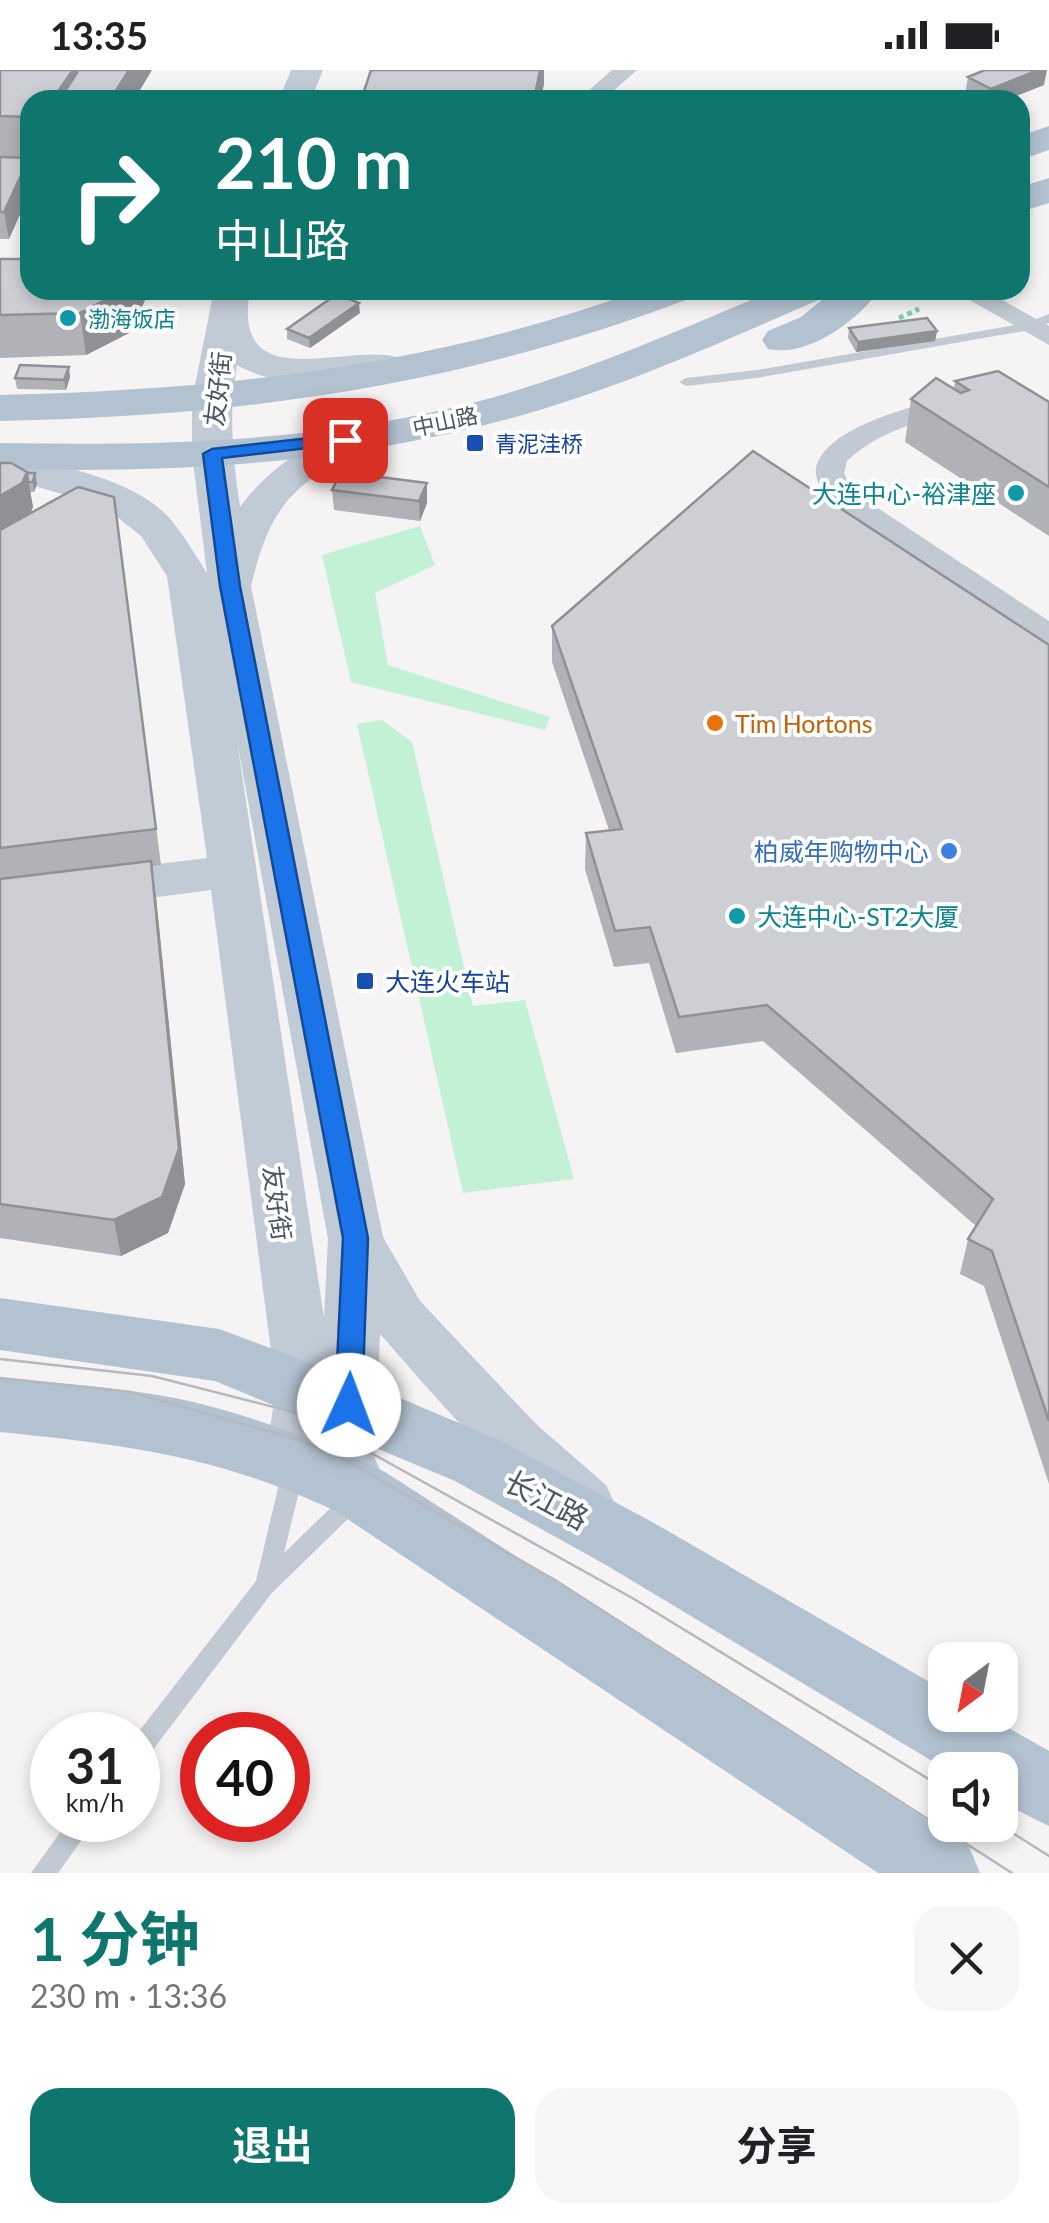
<!DOCTYPE html>
<html lang="zh">
<head>
<meta charset="utf-8">
<style>
  :root { --surface:#fff; --page:#f6f6f6; --text:#202124; --muted:#757577; --accent:#0f766e }
  body { margin:0; font-family:Lato,"Noto Sans SC",sans-serif; background:var(--page); color:var(--text); height:100vh; display:flex; flex-direction:column; font-size:38px; white-space:nowrap }
  * { box-sizing:border-box; margin:0 }
  p { font-size:32px; color:var(--muted) }
  .icon { flex:none; width:55px; height:55px; fill:none; stroke:currentColor; stroke-width:2; stroke-linecap:round; stroke-linejoin:round }
  .map { position:relative; height:1803px; overflow:hidden }
  .details { display:flex; flex-direction:column; background:var(--surface); flex:1 }
  .details>* { flex:none }
  .banner { position:absolute; left:20px; top:20px; width:1010px; height:210px; border-radius:30px; box-shadow:0 5px 15px #0003; background:#0f766e; color:#fff; overflow:hidden }
  .needle { width:65px; rotate:212deg }
  .fabs { position:absolute; left:928px; top:1572px; display:grid; gap:20px }
  .fabs a { display:grid; place-items:center; width:90px; height:90px; border-radius:20px; background:var(--surface); box-shadow:0 5px 15px #0003; font-size:50px }
  .speed { position:absolute; left:30px; top:1642px; display:flex; gap:20px; font-size:50px; font-weight:700; text-align:center }
  .speed>* { display:grid; place-content:center; width:130px; height:130px; border-radius:50%; background:var(--surface); box-shadow:0 5px 15px #0003; line-height:1 }
  .speed small { font-size:25px; font-weight:400 }
  .speed .limit { border:15px solid #d22; background:#fff; color:#111 }
  .pin { position:absolute; display:grid; place-items:center; width:85px; height:85px; color:#fff; margin:-42px; border-radius:20px; box-shadow:0 5px 15px #0006 }
  .me { position:absolute; width:110px; margin:-55px; rotate:2deg; stroke-linejoin:round; filter:drop-shadow(0 0 8px #0008) }
  .turn { display:flex; align-items:center; gap:35px; height:210px; padding:0 30px; font-size:45px }
  .turn .icon { width:130px; height:130px; stroke-width:2.5 }
  .turn b { display:block; font-size:70px; line-height:85px }
  .round { display:grid; place-items:center; flex:none; width:105px; height:105px; border-radius:30px; background:var(--page) }
  .overview { display:flex; align-items:center; justify-content:space-between; height:170px; padding:0 30px }
  h1 { font-size:60px; font-weight:700; line-height:75px; color:var(--accent) }
  .button { display:flex; gap:20px; margin-top:auto; padding:20px 30px }
  .button a { flex:1; height:115px; border-radius:30px; background:var(--accent); color:#fff; font-size:40px; font-weight:700; line-height:115px; text-align:center }
  .button a+a { background:var(--page); color:var(--text) }
  .status { display:flex; justify-content:space-between; align-items:center; height:70px; padding:0 50px; background:var(--surface); direction:ltr }
  .status svg { height:28px; fill:currentColor }
  .map>svg:first-child { display:block }
  .green { fill:#c3f1d5 }
  .lines { fill:none; stroke-linecap:round; stroke-linejoin:round }
  .path { stroke:#7ad0a6; stroke-width:5; stroke-dasharray:5 4; stroke-linecap:butt }
  .lane { fill:#c1cad2; fill-rule:evenodd }
  .street { fill:#c1cad2; fill-rule:evenodd }
  .secondary { fill:#c1cbd6; fill-rule:evenodd }
  .primary { fill:#b3c2d1; fill-rule:evenodd }
  .tram { stroke:#b5b8bd; stroke-width:2.5 }
  .wall { fill:#b0b2b7 }
  .shaded-wall { fill:#909195 }
  .building { fill:#cdcfd5; stroke:#909195; stroke-width:2.5 }
  .route { fill:#1a73e8; stroke:#114b97; stroke-width:2.5 }
  .culture-dot { fill:#0f9aa8; stroke:#fff; stroke-width:4 }
  .transit-dot { fill:#1a4fb4; stroke:#fff; stroke-width:4 }
  .food-dot { fill:#e8710a; stroke:#fff; stroke-width:4 }
  .shop-dot { fill:#3f7fe0; stroke:#fff; stroke-width:4 }
  .labels { text-anchor:middle; dominant-baseline:central; stroke-width:8; stroke-linejoin:round; paint-order:stroke }
  .far-culture-label { font-size:22px; fill:#0d838f; stroke:#fff; text-anchor:start }
  .far-street-label { font-size:22px; fill:#4a5661; stroke:#fff }
  .far-transit-label { font-size:22px; fill:#164399; stroke:#fff; text-anchor:start }
  .street-label { font-size:25px; fill:#4a5661; stroke:#fff }
  .culture-label { font-size:25px; fill:#0d838f; stroke:#fff; text-anchor:end }
  .food-label { font-size:25px; fill:#c56008; stroke:#fff; text-anchor:start }
  .shop-label { font-size:25px; fill:#366cbe; stroke:#fff; text-anchor:end }
  .transit-label { font-size:25px; fill:#164399; stroke:#fff; text-anchor:start }
  .near-street-label { font-size:30px; fill:#4a5661; stroke:#fff }
</style>
</head>
<body>
<div class="status"><b>13:35</b><svg viewBox="0 0 49 12"><path d="M0 12V9h3v3zM5 12V6h3v6zM10 12V3h3v9zM15 12V0h3v12zM26 1h20v11H26zM47 4h2v5h-2z"/></svg></div>
<div class="map">
<svg width="1049" height="1803" viewBox="0 0 1049 1803">
  <rect width="100%" height="100%" fill="#f5f3f3"/>
  <path class="green" d="M 420,456 L 435,495 L 375,523 L 388,595 L 550,647 L 545,660 L 351,612 L 322,485 Z
    M 382,650 L 412,672 L 473,936 L 525,930 L 574,1109 L 463,1123 L 357,654 Z"/>
  <g class="lines">
    <path class="path" d="M 899,248 L 919,239"/>
    <path class="lane" d="M 1049,244 L 1049,253 L 1030,260 L 757,308 L 686,316 L 679,312 L 686,308 L 757,300 L 1027,253 Z
      M 293,1392 L 300,1395 L 304,1401 L 284,1483 L 348,1421 L 355,1419 L 362,1421 L 366,1428 L 362,1435 L 271,1524 L 146,1689 L 138,1692 L 136,1665 L 256,1511 L 282,1401 L 286,1395 Z
      M 69,1750 L 96,1750 L 58,1803 L 31,1803 Z"/>
    <path class="street" d="M 612,0 L 637,0 L 603,30 L 578,30 Z
      M 952,220 L 984,220 L 1049,256 L 1049,275 Z
      M 951,327 L 965,335 L 961,341 C 921,350 877,362 847,391 L 844,403 L 852,421 L 1049,551 L 1049,574 L 1038,572 L 832,433 C 825,423 814,411 816,398 C 825,357 916,335 951,327 Z"/>
    <path class="secondary" d="M 291,0 L 323,0 L 311,30 L 279,30 Z
      M 214,220 L 250,220 C 231,328 343,273 397,287 L 403,295 L 397,303 C 348,315 282,321 237,295 C 228,344 233,389 240,437 C 266,399 339,345 388,357 L 394,365 C 385,378 367,380 353,386 C 286,415 267,449 251,516 L 383,1167 L 420,1231 L 536,1354 L 606,1415 L 615,1434 L 606,1453 C 601,1455 591,1460 585,1460 C 546,1460 411,1298 380,1264 L 375,1389 L 391,1422 L 382,1441 L 361,1448 L 340,1441 L 320,1401 L 316,1409 L 295,1417 L 274,1409 L 265,1391 L 276,1319 L 211,820 L 0,848 L 0,814 L 207,788 L 167,506 L 141,466 L 116,446 L 82,430 L 0,406 L 0,382 C 55,396 134,406 172,451 C 185,467 196,486 207,503 L 192,384 L 192,330 ZM 237,671 L 328,1169 L 324,1248 Z"/>
    <path class="primary" d="M 1049,56 L 1049,80 L 1020,90 L 1020,66 Z
      M 1049,108 L 1049,133 L 1020,142 L 1020,117 Z
      M 640,220 L 697,220 L 691,228 C 456,317 250,345 0,351 L 0,325 C 220,320 432,297 640,220 Z
      M 775,220 L 829,220 L 823,228 C 719,273 614,321 504,350 C 339,395 170,403 0,399 L 0,373 C 160,376 320,372 476,332 C 579,305 677,261 775,220 Z
      M 834,220 L 879,220 C 858,251 807,288 768,279 L 762,270 L 768,261 L 801,247 Z
      M 0,1228 L 219,1259 L 372,1316 L 501,1371 L 654,1453 L 945,1621 L 945,1645 L 986,1645 L 1049,1681 L 1049,1756 L 1000,1732 L 1000,1700 L 947,1700 L 606,1495 L 455,1411 L 215,1311 L 0,1280 Z
      M 0,1308 C 58,1313 117,1317 175,1328 C 248,1343 318,1371 385,1402 L 969,1777 L 980,1803 L 878,1803 L 337,1442 C 220,1386 127,1375 0,1362 Z"/>
    <path class="tram" d="M 0,1289 L 152,1306 L 301,1344 L 634,1529 L 945,1719
      M 0,1308 L 131,1322 L 299,1370 L 345,1390 L 555,1510 L 1012,1803
      M 1000,1755 L 1049,1786"/>
  </g>
  <path class="wall" d="M 0,0 L 30,30 L 30,88 L 0,87 Z
    M 968,7 L 1044,15 L 1006,30 L 975,30 L 965,25 Z
    M 0,87 L 30,93 L 30,122 L 9,169 L 0,169 Z
    M 0,189 L 30,220 L 150,220 L 129,263 L 86,285 L 0,288 Z
    M 360,243 L 310,278 L 287,269 L 287,259 Z
    M 849,258 L 937,261 L 935,271 L 856,282 L 848,268 Z
    M 70,307 L 66,320 L 17,319 L 15,308 Z
    M 955,311 L 1049,332 L 1049,466 L 905,372 L 911,329 L 954,318 Z
    M 0,393 L 27,403 L 35,403 L 37,414 L 34,422 L 30,422 L 33,437 L 30,444 L 114,427 L 161,795 L 151,796 L 156,827 L 185,1114 L 168,1163 L 121,1186 L 0,1168 Z
    M 341,402 L 427,433 L 420,451 L 334,440 L 332,420 Z
    M 552,556 L 1049,575 L 1049,1414 L 984,1216 L 960,1204 L 968,1169 L 976,1156 L 763,971 L 676,983 L 649,893 L 614,897 L 585,799 L 586,763 L 609,760 L 552,592 Z"/>
  <path class="shaded-wall" d="M 73,0 L 77,0 L 81,30 L 52,30 Z
    M 129,0 L 152,0 L 134,30 L 110,30 Z
    M 540,0 L 544,0 L 544,14 L 541,30 L 534,30 Z
    M 1038,0 L 1047,0 L 1044,15 L 1006,30 L 989,30 L 991,19 Z
    M 29,88 L 30,122 L 9,169 L 4,142 Z
    M 124,220 L 150,220 L 129,263 L 86,285 L 80,243 Z
    M 359,233 L 360,243 L 310,278 L 309,268 Z
    M 937,261 L 935,271 L 856,282 L 858,272 Z
    M 69,297 L 70,307 L 66,320 L 64,310 Z
    M 27,402 L 33,437 L 28,448 L 0,466 L 0,426 Z
    M 35,403 L 37,414 L 34,422 L 33,412 Z
    M 427,413 L 427,433 L 420,451 L 419,431 Z
    M 151,791 L 156,827 L 185,1114 L 168,1163 L 121,1186 L 114,1150 Z"/>
  <path class="building" d="M 0,0 L 73,0 L 52,30 L 30,30 L 30,47 L 0,46 Z
    M 77,0 L 129,0 L 110,30 L 59,30 L 77,3 Z
    M 371,0 L 540,0 L 534,30 L 361,30 Z
    M 985,0 L 1038,0 L 991,19 L 968,7 Z
    M 0,87 L 29,88 L 4,142 L 0,142 Z
    M 0,189 L 30,189 L 30,220 L 124,220 L 80,243 L 0,245 Z
    M 337,224 L 359,233 L 309,268 L 287,259 Z
    M 927,248 L 937,261 L 858,272 L 849,258 Z
    M 20,295 L 69,297 L 64,310 L 15,308 Z
    M 998,301 L 1049,332 L 1049,417 L 911,329 L 936,308 L 961,323 L 969,320 L 955,311 Z
    M 753,381 L 1049,575 L 1049,1351 L 992,1181 L 968,1169 L 993,1129 L 767,935 L 679,947 L 650,857 L 615,861 L 586,763 L 622,759 L 552,556 Z
    M 0,393 L 11,393 L 27,402 L 22,413 L 0,426 Z
    M 341,402 L 427,413 L 419,431 L 332,420 Z
    M 27,403 L 35,403 L 33,412 L 28,412 Z
    M 78,417 L 114,427 L 156,759 L 0,778 L 0,460 Z
    M 151,791 L 179,1079 L 162,1127 L 114,1150 L 0,1134 L 0,809 Z"/>
  <path class="route" d="M 345,364 L 351,366 L 351,373 L 222,388 L 240,516 L 368,1168 L 362,1335 L 358,1343 L 349,1346 L 339,1343 L 335,1335 L 343,1168 L 220,516 L 203,384 L 212,379 Z"/>
  <g class="culture-dot">
    <circle cx="68" cy="248" r="10"/>
    <circle cx="1016" cy="423" r="10"/>
    <circle cx="737" cy="846" r="10"/>
  </g>
  <g class="transit-dot">
    <rect x="465" y="363" width="20" height="20" rx="5"/>
    <rect x="355" y="901" width="20" height="20" rx="5"/>
  </g>
  <circle class="food-dot" cx="715" cy="653" r="10"/>
  <circle class="shop-dot" cx="949" cy="781" r="10"/>
  <g class="labels">
    <g class="far-culture-label">
      <text x="88" y="248">渤海饭店</text>
    </g>
    <g class="far-street-label">
      <text transform="translate(445 351) rotate(-12)">中山路</text>
    </g>
    <g class="far-transit-label">
      <text x="495" y="373">青泥洼桥</text>
    </g>
    <g class="street-label">
      <text transform="translate(217 319) rotate(-84)">友好街</text>
      <text transform="translate(278 1133) rotate(82)">友好街</text>
    </g>
    <g class="culture-label">
      <text x="996" y="423">大连中心-裕津座</text>
      <text x="757" y="846" text-anchor="start">大连中心-ST2大厦</text>
    </g>
    <g class="food-label">
      <text x="735" y="653">Tim Hortons</text>
    </g>
    <g class="shop-label">
      <text x="929" y="781">柏威年购物中心</text>
    </g>
    <g class="transit-label">
      <text x="385" y="911">大连火车站</text>
    </g>
    <g class="near-street-label">
      <text transform="translate(547 1429) rotate(28)">长江路</text>
    </g>
  </g>
</svg>
<div class="fabs">
<a><svg class="needle" viewBox="-14 -14 28 28"><path d="M0-13l5 13h-10z" fill="#e53935"/><path d="M0 13l5-13h-10z" fill="#757577"/></svg></a>
<a><svg class="icon" aria-label="sound" viewBox="0 0 24 24"><path d="M4 9h4l5-4v14l-5-4H4zM17 9q2 3 0 6"/></svg></a>
</div>
<div class="speed"><div>31<small>km/h</small></div><div class="limit">40</div></div>
<div class="pin" style="left:345px;top:370px;background:#d93025"><svg class="icon" aria-label="arrive" viewBox="0 0 24 24"><path d="M6 21V4h12l-3 4 3 4H6"/></svg></div>
<svg class="me" style="left:349px;top:1335px" viewBox="-20 -20 40 40"><circle r="19" fill="#fff"/><path d="M0-13L10 11 0 6-10 11z" fill="#1a73e8"/></svg>
<div class="banner">
<div class="turn"><svg class="icon" aria-label="right" viewBox="0 0 24 24"><path d="M7 20v-9h11M14 6l5 5-5 5"/></svg><div><b>210 m</b>中山路</div></div>
</div>
</div>
<section class="details">
<div class="overview"><div><h1>1 分钟</h1><p>230 m · 13:36</p></div><a class="round"><svg class="icon" aria-label="close" viewBox="0 0 24 24"><path d="M6 6l12 12M18 6L6 18"/></svg></a></div>
<div class="button"><a>退出</a><a>分享</a></div>
</section>
</body>
</html>
